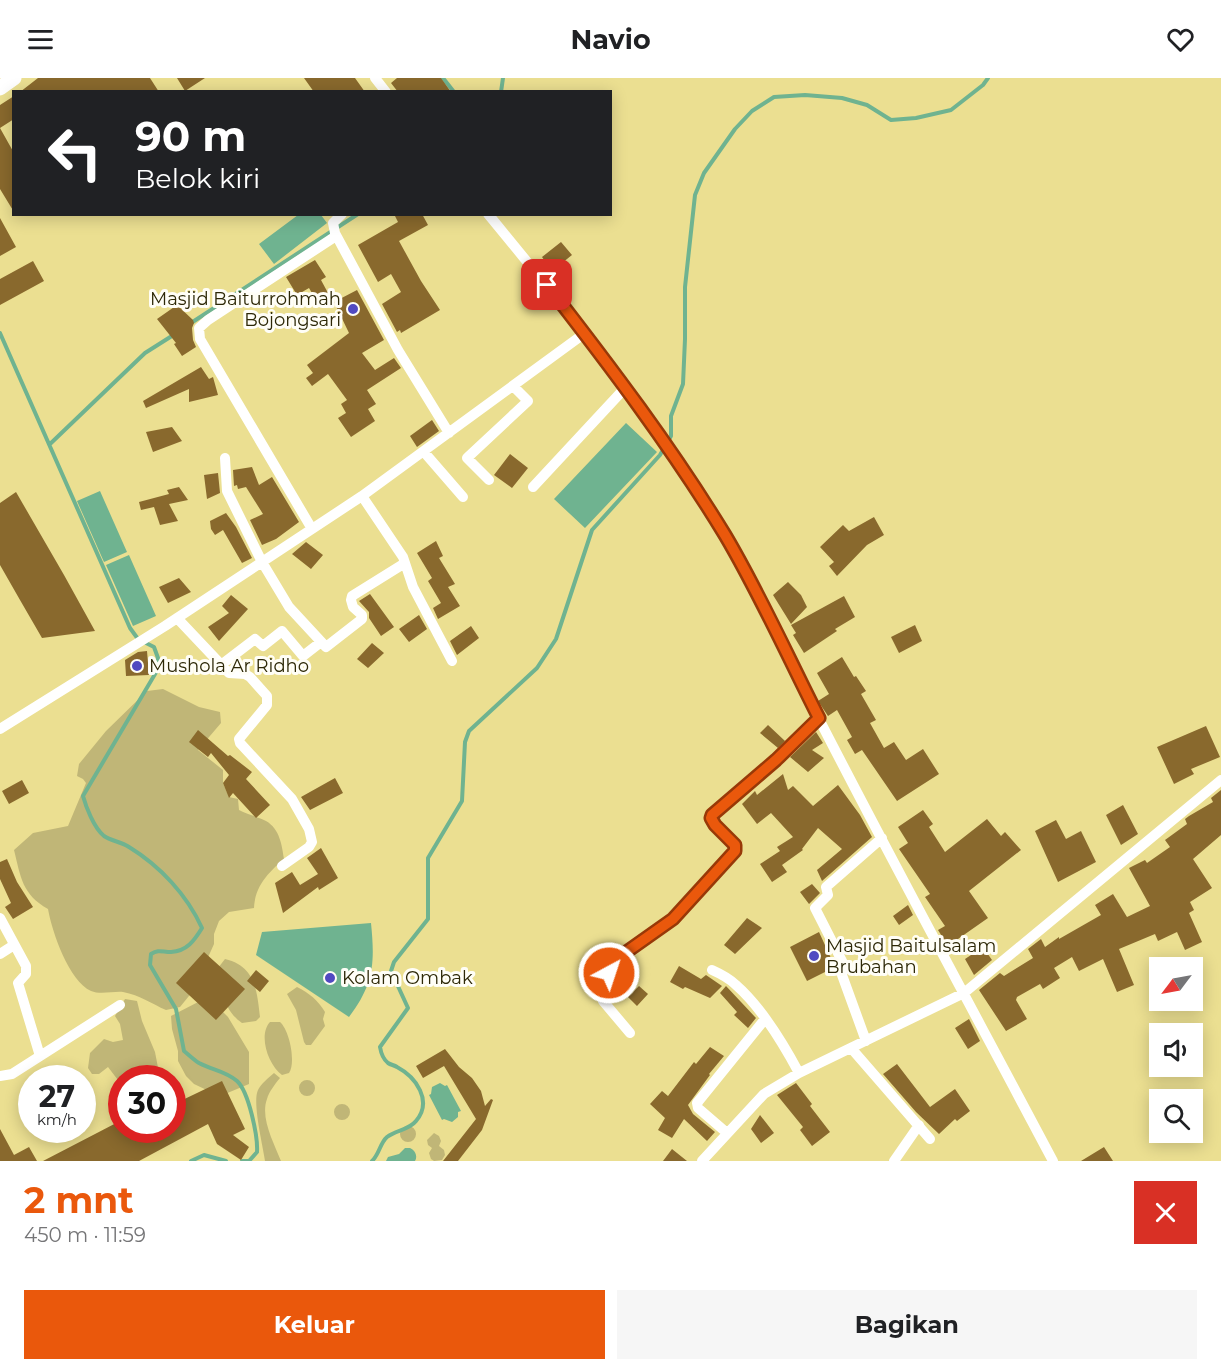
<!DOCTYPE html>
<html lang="id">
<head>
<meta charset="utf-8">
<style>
  :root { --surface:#fff; --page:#f6f6f6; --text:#202124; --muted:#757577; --accent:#ea580c }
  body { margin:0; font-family:Montserrat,sans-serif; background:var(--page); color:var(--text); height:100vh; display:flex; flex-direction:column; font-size:22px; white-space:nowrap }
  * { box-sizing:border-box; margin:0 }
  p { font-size:20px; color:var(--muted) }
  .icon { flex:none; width:33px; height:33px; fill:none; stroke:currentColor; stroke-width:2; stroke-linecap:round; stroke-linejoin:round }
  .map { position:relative; height:1083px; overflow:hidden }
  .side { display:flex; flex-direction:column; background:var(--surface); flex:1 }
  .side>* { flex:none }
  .banner { position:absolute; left:12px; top:12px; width:600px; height:126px; border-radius:0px; box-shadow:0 3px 15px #0003; background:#202124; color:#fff; overflow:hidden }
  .needle { width:39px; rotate:238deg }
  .fabs { position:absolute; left:1149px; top:879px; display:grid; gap:12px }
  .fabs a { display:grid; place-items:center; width:54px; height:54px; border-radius:0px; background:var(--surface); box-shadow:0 3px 15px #0003; font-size:30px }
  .speed { position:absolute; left:18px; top:987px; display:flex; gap:12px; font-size:30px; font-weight:700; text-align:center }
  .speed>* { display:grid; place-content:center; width:78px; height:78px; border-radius:50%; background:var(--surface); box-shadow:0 3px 15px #0003; line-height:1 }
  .speed small { font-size:15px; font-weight:400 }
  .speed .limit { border:9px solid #d22; background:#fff; color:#111 }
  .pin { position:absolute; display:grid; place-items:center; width:51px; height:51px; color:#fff; margin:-26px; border-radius:12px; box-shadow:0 3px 9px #0006 }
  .me { position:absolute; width:66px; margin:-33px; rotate:40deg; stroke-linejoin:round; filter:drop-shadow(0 0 4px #0008) }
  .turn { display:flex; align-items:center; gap:21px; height:126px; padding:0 24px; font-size:27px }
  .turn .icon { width:78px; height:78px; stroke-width:2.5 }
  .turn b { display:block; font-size:42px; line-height:51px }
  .round { display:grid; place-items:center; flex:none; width:63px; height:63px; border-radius:0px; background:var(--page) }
  .overview { display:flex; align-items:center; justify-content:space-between; height:102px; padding:0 24px }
  h1 { font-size:36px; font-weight:700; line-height:45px; color:var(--accent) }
  .primary-button { display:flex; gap:12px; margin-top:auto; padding:12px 24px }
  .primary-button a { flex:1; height:69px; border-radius:0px; background:var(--accent); color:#fff; font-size:24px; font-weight:700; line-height:69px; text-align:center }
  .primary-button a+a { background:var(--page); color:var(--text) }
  header { display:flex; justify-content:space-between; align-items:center; height:78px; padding:0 24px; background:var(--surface); font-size:27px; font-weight:700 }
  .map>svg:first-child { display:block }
  .green { fill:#c0b677 }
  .water { fill:#6fb390 }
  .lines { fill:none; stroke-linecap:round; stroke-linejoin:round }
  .stream { stroke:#6fb390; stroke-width:4 }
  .building { fill:#89692d }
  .minor { stroke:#fff; stroke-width:10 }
  .primary { stroke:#fff; stroke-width:15 }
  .route-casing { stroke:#983908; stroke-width:15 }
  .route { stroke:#ea580c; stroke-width:10 }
  .poi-dot { fill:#514ac1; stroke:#fffef7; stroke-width:2 }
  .labels { text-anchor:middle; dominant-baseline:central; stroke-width:6; stroke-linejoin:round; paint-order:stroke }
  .poi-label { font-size:18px; fill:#2d2807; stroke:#fffef7; text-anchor:start }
</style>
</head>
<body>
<header><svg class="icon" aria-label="menu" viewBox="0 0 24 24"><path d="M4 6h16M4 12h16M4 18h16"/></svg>Navio<svg class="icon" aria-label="heart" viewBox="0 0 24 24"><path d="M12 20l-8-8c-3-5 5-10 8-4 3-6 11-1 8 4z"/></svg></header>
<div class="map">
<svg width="1221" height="1083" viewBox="0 0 1221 1083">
  <rect width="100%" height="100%" fill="#ebdf91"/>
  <path class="green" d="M 163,611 L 199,629 L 220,634 L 221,645 L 198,672 L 223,692 L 223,705 L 229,719 L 238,721 L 239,732 C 248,737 259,739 266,743 C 280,751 282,768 284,781 C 268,795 255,808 254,830 L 229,834 L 219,843 L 214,856 L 214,866 L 193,913 L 180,929 L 166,932 C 152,926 140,917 123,914 C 114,913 100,917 91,913 C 69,903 52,854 48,831 C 22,816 21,800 14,772 L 33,755 L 68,748 L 86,705 L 83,701 L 77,698 L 79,686 L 106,653 L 147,613 Z
    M 225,881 C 255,888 257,912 260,939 L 256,943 L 242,945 C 223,932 222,911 218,890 Z
    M 297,909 C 309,915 318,922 325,934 L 323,941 L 325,948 L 311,967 L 306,967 L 304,964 L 296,932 L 287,916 Z
    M 125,921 L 137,923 L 142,943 L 155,974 L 160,1000 L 122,1000 L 121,1006 L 108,989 L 99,996 L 92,996 L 88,990 L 90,975 L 104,961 L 113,964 L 123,962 L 120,946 L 115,938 Z
    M 202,922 L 220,931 L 228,939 L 249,974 L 249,1006 L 225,1016 L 213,1015 L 194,1006 L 186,998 L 178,983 L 178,973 L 172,951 L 171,938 Z
    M 270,944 L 280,944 C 290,953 296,985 289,995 L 282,997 C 268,987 258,957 270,944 Z
    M 274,995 L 280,1000 C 275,1006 269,1014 267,1021 C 260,1040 274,1065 281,1083 L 265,1083 C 263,1068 252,1024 258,1012 C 261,1006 268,1000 274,995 Z
    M299 1010a8 8 0 1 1 16 0a8 8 0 1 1-16 0Z
    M334 1034a8 8 0 1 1 16 0a8 8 0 1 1-16 0Z
    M400 1056a8 8 0 1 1 16 0a8 8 0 1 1-16 0Z
    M 434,1055 L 439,1058 L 441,1063 L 439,1068 L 444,1072 L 445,1077 L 442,1082 L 434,1083 L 431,1081 L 429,1075 L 432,1070 L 428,1067 L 427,1062 Z"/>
  <path class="water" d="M 298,137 L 321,137 L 327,145 L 274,186 L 259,166 Z
    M 626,345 L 657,374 L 585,450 L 554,421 Z
    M 100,413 L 127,474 L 104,484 L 77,423 Z
    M 129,477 L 156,538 L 133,548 L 106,487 Z
    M 371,845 C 375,885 374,906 349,939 L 256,877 L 262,854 Z
    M 440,1005 L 445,1008 L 447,1007 L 461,1033 L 458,1034 L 458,1039 L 452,1044 L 444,1041 L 442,1042 L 429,1017 L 431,1016 L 432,1009 Z
    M 405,1070 L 410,1070 C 415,1072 418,1078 415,1083 L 386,1083 L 388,1079 L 399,1076 Z"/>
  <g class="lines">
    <path class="stream" d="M 443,0 L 454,14
      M 501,14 L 503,0
      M 191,245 L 358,136
      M 0,255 L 130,550 L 138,561 L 154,569 L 158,580 L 158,591 L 83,718 C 86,729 94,750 104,758 C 111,763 122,764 129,769 C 160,788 187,817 202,850 C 194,863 187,873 171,874 C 162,874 159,871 151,876 L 150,887 L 176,931 L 184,973 C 189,977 194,982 199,985 C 212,992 226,993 237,1003 C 249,1014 258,1059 257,1074 L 249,1083 L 242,1083
      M 50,366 L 145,275 L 175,256
      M 191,1083 L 204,1077 L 226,1083
      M 372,1083 C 379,1077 380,1065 387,1059 C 396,1052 409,1052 416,1043 C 433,1023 416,999 397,989 C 394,987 391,987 388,985 C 383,981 381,975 380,969 L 408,930 L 391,893 L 394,884 L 428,841 L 428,780 L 462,723 L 465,664 L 469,653 L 537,590 L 556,561 L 592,452 L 660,377 L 671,358 L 671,338 L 683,306 L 685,261 L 685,209 L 695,117 L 704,95 L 735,51 L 752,33 L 774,19 L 805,17 L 842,20 L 867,27 L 891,42 L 916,40 L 951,32 L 983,7 L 988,0"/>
  </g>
  <path class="building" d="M 38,0 L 150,0 L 159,14 L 20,14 Z
    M 177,0 L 205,0 L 185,13 Z
    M 304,0 L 355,0 L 365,14 L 314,14 Z
    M 397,0 L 441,0 L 451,14 L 398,14 L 391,5 Z
    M 14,18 L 14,41 L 0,50 L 14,75 L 14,134 L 0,111 L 0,27 Z
    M 394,136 L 422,136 L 428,147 L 399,163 L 421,203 L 440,232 L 401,255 L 400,252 L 397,254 L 382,226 L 401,214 L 391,196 L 378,204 L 358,167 L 398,144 Z
    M 0,140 L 16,169 L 0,178 Z
    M 561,164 L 572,177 L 552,193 L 542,179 Z
    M 315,182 L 326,199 L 321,202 L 328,215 L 316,222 L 309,210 L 297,217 L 286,199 Z
    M 33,183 L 44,203 L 0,227 L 0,201 Z
    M 357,212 L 384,262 L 362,275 L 375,292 L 394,280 L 401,290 L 367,312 L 376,326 L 368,331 L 375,343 L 351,359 L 338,340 L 346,335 L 341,326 L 347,322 L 328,296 L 312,308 L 306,300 L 313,295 L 307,287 L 349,255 L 334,224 Z
    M 177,227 L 193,242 L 194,245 L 192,250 L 193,262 L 196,269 L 182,278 L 174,266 L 176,265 L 157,241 Z
    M 201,289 L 209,301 L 213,299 L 218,317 L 189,324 L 189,311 L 146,330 L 143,323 Z
    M 432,342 L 439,353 L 417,369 L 410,358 Z
    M 172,349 L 182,363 L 153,374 L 146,354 Z
    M 510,376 L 528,390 L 512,410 L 494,397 Z
    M 252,389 L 259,407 L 272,399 L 299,444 L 276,461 L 262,467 L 250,442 L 263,436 L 246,409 L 238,411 L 237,407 L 234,408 L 233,392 Z
    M 218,395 L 220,415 L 207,421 L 204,397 Z
    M 179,409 L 188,422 L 169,426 L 178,443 L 160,447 L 154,429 L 141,432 L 139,424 L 169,416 L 167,412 Z
    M 16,414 L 64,497 L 95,553 L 42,560 L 20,522 L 0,487 L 0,425 Z
    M 226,435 L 236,449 L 252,480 L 242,485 L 223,452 L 215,457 L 211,451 L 210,443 Z
    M 874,439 L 884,457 L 867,467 L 837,498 L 829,488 L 834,484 L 820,469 L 843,447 L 849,453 Z
    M 436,463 L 443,478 L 439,480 L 455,506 L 448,509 L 460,528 L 438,541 L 433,530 L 441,525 L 428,503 L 432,500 L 417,475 Z
    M 306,464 L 323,477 L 311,491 L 292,476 Z
    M 179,500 L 191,514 L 168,525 L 159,509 Z
    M 788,504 L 801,517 L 807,529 L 791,546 L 773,517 Z
    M 370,516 L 394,549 L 381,558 L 369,540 L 369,534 L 359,523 Z
    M 231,517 L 248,531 L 219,563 L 208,549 L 229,535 L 222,528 Z
    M 844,518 L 855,539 L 835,551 L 837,553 L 804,575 L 793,557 L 796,555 L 791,547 Z
    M 419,537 L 427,551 L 409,564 L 399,551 Z
    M 915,547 L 922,563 L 899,575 L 891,559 Z
    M 471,548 L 479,560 L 457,577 L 450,563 Z
    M 372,565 L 384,575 L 368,590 L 357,581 Z
    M 147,573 L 149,597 L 126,598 L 125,582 L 138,574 Z
    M 842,579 L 854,599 L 856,598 L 866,613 L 861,616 L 876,642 L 870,645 L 884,670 L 894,664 L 906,682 L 923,671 L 939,696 L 897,723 L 862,672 L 855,676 L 847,662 L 852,659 L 837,632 L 828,638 L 818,623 L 829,616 L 817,595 Z
    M 768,647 L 785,663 L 778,670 L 760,655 Z
    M 1206,648 L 1220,679 L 1191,691 L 1194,696 L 1174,706 L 1157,669 Z
    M 198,652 L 228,678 L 230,677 L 252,694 L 246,701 L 270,727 L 256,740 L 233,715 L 229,720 L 223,705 L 229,697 L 211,675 L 208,679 L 189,664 Z
    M 816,654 L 823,665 L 812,672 L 824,680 L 808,694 L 790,679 Z
    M 783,696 L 788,712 L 793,708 L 813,728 L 838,707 L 860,737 L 872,759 L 822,803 L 817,792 L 842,771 L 818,750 L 802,771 L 803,772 L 782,787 L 787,794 L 772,804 L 760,786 L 780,773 L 777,769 L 793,759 L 771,735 L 757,746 L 742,726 L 755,713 L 757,717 Z
    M 335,700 L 343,715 L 310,732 L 301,719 Z
    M 22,702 L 29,715 L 9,726 L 2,713 Z
    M 1221,712 L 1221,757 L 1193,781 L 1212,810 L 1190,824 L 1194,832 L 1189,835 L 1202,864 L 1185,872 L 1177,854 L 1158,863 L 1155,856 L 1119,871 L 1134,907 L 1117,914 L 1103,881 L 1079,893 L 1072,879 L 1054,890 L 1060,900 L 1043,911 L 1040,906 L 1017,919 L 1016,922 L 1027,941 L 1006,953 L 979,912 L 1000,895 L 1004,898 L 1033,880 L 1028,871 L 1041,861 L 1045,869 L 1059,859 L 1059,861 L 1101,837 L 1095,827 L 1113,816 L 1127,839 L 1150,828 L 1129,790 L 1145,782 L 1147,785 L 1170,769 L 1165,762 L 1187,746 L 1185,741 L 1189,738 L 1213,724 L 1211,720 Z
    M 1123,727 L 1138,756 L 1121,767 L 1106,737 Z
    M 923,732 L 933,746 L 929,749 L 945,774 L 987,741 L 1001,758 L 1005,754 L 1021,772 L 969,813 L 988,840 L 948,868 L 938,852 L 945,848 L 925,819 L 930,816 L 899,771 L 908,765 L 898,749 Z
    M 1056,742 L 1066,761 L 1081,753 L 1096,784 L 1058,804 L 1035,753 Z
    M 321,770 L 338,800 L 319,812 L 318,809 L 283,835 L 275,805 L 292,794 L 300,807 L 318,796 L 307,780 Z
    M 7,781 L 17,804 L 33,829 L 13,841 L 5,829 L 11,825 L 0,801 L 0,784 Z
    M 812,806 L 820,815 L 809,826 L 800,814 Z
    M 908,827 L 913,837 L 899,847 L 893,838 Z
    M 747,840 L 762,850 L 735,876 L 724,867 Z
    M 819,854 L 835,889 L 807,903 L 790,869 Z
    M 983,869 L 992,882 L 974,897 L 965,881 Z
    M 204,874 L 245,911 L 216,942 L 176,905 Z
    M 679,888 L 701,901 L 706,897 L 722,908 L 710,920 L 685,909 L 683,911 L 670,904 Z
    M 256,892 L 269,903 L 260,914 L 247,903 Z
    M 639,908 L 648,916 L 637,928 L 628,919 Z
    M 726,908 L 756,940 L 748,950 L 734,937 L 737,934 L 720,915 Z
    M 969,941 L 980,963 L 968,971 L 955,950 Z
    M 710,969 L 724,978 L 709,996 L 710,997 L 688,1027 L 693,1036 L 715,1054 L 707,1063 L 684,1041 L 672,1060 L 658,1052 L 665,1040 L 650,1026 L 662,1013 L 668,1018 L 694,984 L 696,986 Z
    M 445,971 L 459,989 L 472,1000 L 481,1013 L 485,1028 L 491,1021 L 493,1022 L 482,1052 L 458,1083 L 443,1083 L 476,1041 L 444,988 L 423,1000 L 416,988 Z
    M 897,986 L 930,1029 L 955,1011 L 970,1033 L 957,1043 L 955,1041 L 939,1056 L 916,1034 L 883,996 Z
    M 222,1003 L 245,1051 L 233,1057 L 249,1069 L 241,1082 L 217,1066 L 208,1046 L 139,1083 L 43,1083 L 122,1042 L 122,1052 L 172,1052 L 172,1027 Z
    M 796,1005 L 812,1026 L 810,1028 L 830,1054 L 812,1068 L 800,1052 L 803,1049 L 777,1017 Z
    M 760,1037 L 774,1055 L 761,1065 L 751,1051 Z
    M 0,1051 L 14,1077 L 29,1069 L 37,1083 L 0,1083 Z
    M 1104,1069 L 1113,1083 L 1081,1083 Z
    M 672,1071 L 687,1083 L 663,1083 Z"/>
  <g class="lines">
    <path class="minor" d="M 375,0 L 386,14
      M 342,136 L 333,145 L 335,155 L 398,272 L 449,355
      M 488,136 C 573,239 657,344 725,458 C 760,517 788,580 819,641 C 895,789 975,936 1053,1083
      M 424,374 L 463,419
      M 225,380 L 227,413 L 262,484 L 289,529 L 326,569 L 362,541 L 362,537 L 353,529 L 351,522 L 352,518 L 405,485
      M 489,402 L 467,380 L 528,323 L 513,308
      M 533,409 L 625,310
      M 362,418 L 403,479 L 413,509 L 452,583
      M 312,451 L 200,261 L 199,250 L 208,242 L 336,158
      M 177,540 L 229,595 L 245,596 L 250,599 L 267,618 L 267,627 L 239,661 L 240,665 L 292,721 L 309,751 L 312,764 L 309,769 L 282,788
      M 221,587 L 255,561 L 263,568 L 282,553 L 303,578 L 321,564
      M 0,651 L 165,548 L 362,418 L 585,255
      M 0,840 L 26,888 L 26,896 L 18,905 L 40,978
      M 0,876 L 14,867
      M 712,892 C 721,896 729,900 736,907 C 760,928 784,967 799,995
      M 630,955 L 603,923 L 614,907 L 608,891 L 610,886 L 673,841 L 735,773 L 735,767 L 715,747 L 711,740 L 712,737 L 776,682 L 819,641
      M 866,963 L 842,897 L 843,885 L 815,830 L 828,817 L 826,809 L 882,760
      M 851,970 L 930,1061
      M 0,998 L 12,996 L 120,927
      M 727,1055 L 698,1030 L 697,1025 L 765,941
      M 702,1083 L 764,1016 L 799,995 L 964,915 L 1221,702
      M 894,1083 L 919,1047"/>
    <path class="primary" d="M 0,10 L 14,0"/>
  </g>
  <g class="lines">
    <defs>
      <path id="route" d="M 547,207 C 610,288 672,370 725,457 C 760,516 788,579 819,640 L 776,682 L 712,737 L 711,740 L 715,747 L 735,767 L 735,773 L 673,841 L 615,882 L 608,891 L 609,895"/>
    </defs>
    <use href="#route" class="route-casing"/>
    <use href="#route" class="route"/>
  </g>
  <g class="poi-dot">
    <circle cx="353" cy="231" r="6"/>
    <circle cx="137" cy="588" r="6"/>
    <circle cx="814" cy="878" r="6"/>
    <circle cx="330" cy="900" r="6"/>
  </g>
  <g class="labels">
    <g class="poi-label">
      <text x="341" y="221" text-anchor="end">Masjid Baiturrohmah<tspan x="341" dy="21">Bojongsari</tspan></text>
      <text x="149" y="588">Mushola Ar Ridho</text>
      <text x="826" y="868">Masjid Baitulsalam<tspan x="826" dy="21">Brubahan</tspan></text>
      <text x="342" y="900">Kolam Ombak</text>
    </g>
  </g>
</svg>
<div class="fabs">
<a><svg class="needle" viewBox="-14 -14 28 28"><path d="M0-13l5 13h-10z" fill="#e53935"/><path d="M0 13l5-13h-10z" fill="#757577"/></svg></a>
<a><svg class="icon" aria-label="sound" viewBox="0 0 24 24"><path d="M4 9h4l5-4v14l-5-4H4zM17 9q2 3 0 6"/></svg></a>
<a><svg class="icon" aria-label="search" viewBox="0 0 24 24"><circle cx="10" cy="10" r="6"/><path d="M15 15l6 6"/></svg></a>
</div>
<div class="speed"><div>27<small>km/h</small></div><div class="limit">30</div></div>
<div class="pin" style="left:547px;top:207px;background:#d93025"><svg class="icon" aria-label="arrive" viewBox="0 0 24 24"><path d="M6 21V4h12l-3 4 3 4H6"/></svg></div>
<svg class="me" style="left:609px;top:895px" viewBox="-20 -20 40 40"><circle r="17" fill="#ea580c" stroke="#fff" stroke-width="3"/><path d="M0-11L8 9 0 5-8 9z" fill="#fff"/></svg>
<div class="banner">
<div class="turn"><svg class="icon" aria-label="left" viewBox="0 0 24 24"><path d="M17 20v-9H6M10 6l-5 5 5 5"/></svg><div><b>90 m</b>Belok kiri</div></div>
</div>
</div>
<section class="side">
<div class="overview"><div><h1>2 mnt</h1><p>450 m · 11:59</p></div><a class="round" style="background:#d93025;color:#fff"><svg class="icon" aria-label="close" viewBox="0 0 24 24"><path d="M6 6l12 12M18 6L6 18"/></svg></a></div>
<div class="primary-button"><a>Keluar</a><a>Bagikan</a></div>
</section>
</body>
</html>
